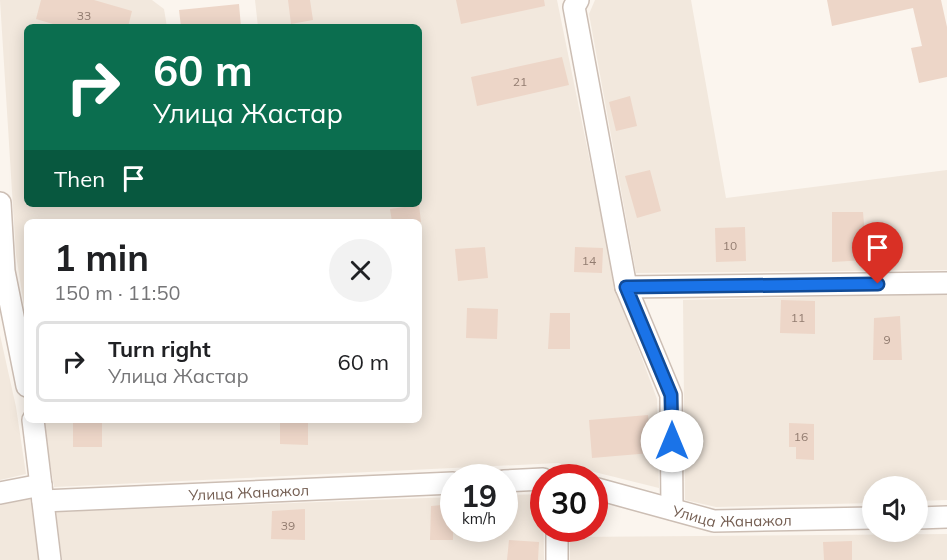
<!DOCTYPE html>
<html lang="en">
<head>
<meta charset="utf-8">
<style>
  :root { --surface:#fff; --page:#f2f2f2; --text:#202124; --muted:#757577; --line:#e0e0e0 }
  body { margin:0; font-family:Mulish,sans-serif; background:var(--page); color:var(--text); height:100vh; display:flex; flex-direction:column; font-size:22px; white-space:nowrap }
  * { box-sizing:border-box; margin:0 }
  p { font-size:20px; color:var(--muted) }
  .icon { flex:none; width:33px; height:33px; fill:none; stroke:currentColor; stroke-width:2; stroke-linecap:round; stroke-linejoin:round }
  .map { position:relative; flex:1; overflow:hidden }
  .sheet { position:absolute; left:24px; top:219px; width:398px; height:204px; display:flex; flex-direction:column; background:var(--surface); border-radius:9px; box-shadow:0 3px 15px #0003 }
  .sheet>* { flex:none }
  .guide { position:absolute; left:24px; top:24px; width:398px; height:183px; border-radius:9px; box-shadow:0 3px 15px #0003; background:#0b6e4f; color:#fff; overflow:hidden }
  .buttons { position:absolute; left:862px; top:476px; display:grid; gap:12px }
  .buttons a { display:grid; place-items:center; width:66px; height:66px; border-radius:50%; background:var(--surface); box-shadow:0 3px 15px #0003; font-size:30px }
  .speed { position:absolute; left:440px; top:464px; display:flex; gap:12px; font-size:30px; font-weight:700; text-align:center }
  .speed>* { display:grid; place-content:center; width:78px; height:78px; border-radius:50%; background:var(--surface); box-shadow:0 3px 15px #0003; line-height:1 }
  .speed small { font-size:15px; font-weight:400 }
  .speed .limit { border:9px solid #d22; background:#fff; color:#111 }
  .pin { position:absolute; display:grid; place-items:center; width:51px; height:51px; color:#fff; margin:-62px -26px; border-radius:50% 50% 50% 0; rotate:-45deg; box-shadow:0 0 6px #0007 }
  .pin .icon { rotate:45deg }
  .me { position:absolute; width:66px; margin:-33px; rotate:0deg; stroke-linejoin:round; filter:drop-shadow(0 0 4px #0008) }
  .turn { display:flex; align-items:center; gap:21px; height:126px; padding:0 30px; font-size:27px }
  .turn .icon { width:78px; height:78px; stroke-width:2.5 }
  .turn b { display:block; font-size:42px; line-height:51px }
  .then { display:flex; align-items:center; height:57px; padding:0 30px; background:#0003; gap:12px; font-size:22px }
  .round { display:grid; place-items:center; flex:none; width:63px; height:63px; border-radius:32px; background:var(--page) }
  .overview { display:flex; align-items:center; justify-content:space-between; height:102px; padding:0 30px }
  h1 { font-size:36px; font-weight:700; line-height:45px }
  ul { padding:0; list-style:none }
  li { display:flex; align-items:center; gap:18px; height:81px; margin:0 12px 9px; padding:0 18px; border:3px solid var(--line); border-radius:9px }
  li div { flex:1 }
  li b { display:block; font-size:22px }
  li em { font-style:normal }
  .map>svg:first-child { display:block }
  .residential { fill:#f2e8dd }
  .building { fill:#edd6c8 }
  .lines { fill:none; stroke-linecap:round; stroke-linejoin:round }
  .minor-casing { stroke:#ccbeb4; stroke-width:24 }
  .minor { stroke:#fff; stroke-width:21 }
  .route-casing { stroke:#114b97; stroke-width:15 }
  .route { stroke:#1a73e8; stroke-width:10 }
  .labels { text-anchor:middle; dominant-baseline:central; stroke-width:4.5; stroke-linejoin:round; paint-order:stroke }
  .number-label { font-size:12px; fill:#927c70 }
  .street-label { font-size:15px; fill:#745e52; stroke:#fdfaf4 }
</style>
</head>
<body>
<div class="map">
<svg width="947" height="560" viewBox="0 0 947 560">
  <rect width="100%" height="100%" fill="#fbf5ee"/>
  <path class="residential" d="M 0,0 L 152,0 L 164,9 L 167,27 L 27,27 L 27,204 L 418,204 L 418,27 L 258,27 L 255,0 L 557,0 L 616,289 L 657,399 L 659,488 L 558,463 L 54,487 L 43,420 L 418,420 L 418,222 L 27,222 L 27,324 L 16,255 Z
    M 595,0 L 691,0 L 726,198 L 947,170 L 947,270 L 636,273 L 589,14 Z
    M 947,294 L 947,500 L 918,501 L 918,486 L 873,486 L 873,503 L 716,507 L 685,500 L 683,300 Z
    M 0,335 L 16,407 L 26,474 L 0,480 Z
    M 543,494 L 544,560 L 62,560 L 56,512 L 453,497 L 453,528 L 504,528 L 504,495 Z
    M 31,499 L 39,560 L 0,560 L 0,505 Z
    M 947,534 L 947,560 L 570,560 L 570,537 Z"/>
  <path class="building" d="M 41,0 L 94,0 L 132,11 L 128,27 L 63,27 L 36,19 Z
    M 288,0 L 310,0 L 313,20 L 291,24 Z
    M 456,0 L 544,0 L 545,6 L 461,24 Z
    M 827,0 L 941,0 L 947,27 L 947,77 L 919,83 L 911,48 L 922,46 L 913,8 L 832,26 Z
    M 239,4 L 241,27 L 181,27 L 179,10 Z
    M 562,57 L 569,85 L 477,106 L 471,77 Z
    M 630,96 L 637,126 L 616,131 L 609,102 Z
    M 650,170 L 661,211 L 637,218 L 625,176 Z
    M 419,205 L 421,222 L 392,222 L 390,209 Z
    M 832,212 L 863,212 L 867,260 L 832,262 Z
    M 745,227 L 746,261 L 716,262 L 715,228 Z
    M 485,247 L 488,278 L 458,281 L 455,249 Z
    M 575,247 L 603,248 L 602,273 L 574,272 Z
    M 781,300 L 815,301 L 815,334 L 780,333 Z
    M 467,308 L 498,309 L 497,339 L 466,338 Z
    M 550,313 L 570,313 L 570,349 L 548,349 Z
    M 900,316 L 902,360 L 873,360 L 874,318 Z
    M 648,415 L 651,453 L 592,458 L 589,420 Z
    M 73,420 L 102,420 L 102,447 L 73,447 Z
    M 280,420 L 308,420 L 308,445 L 280,444 Z
    M 789,423 L 814,424 L 814,460 L 796,459 L 796,447 L 789,447 Z
    M 453,504 L 453,540 L 430,540 L 431,506 Z
    M 305,509 L 305,540 L 271,539 L 272,511 Z
    M 509,540 L 539,542 L 538,560 L 507,560 Z
    M 852,541 L 852,560 L 824,560 L 823,542 Z"/>
  <g class="lines">
    <defs>
      <g id="minor">
        <path d="M 578,0 L 574,7 L 626,287 L 671,395 L 672,509"/>
        <path d="M 0,203 L 4,271 L 27,386"/>
        <path d="M 626,287 L 947,283"/>
        <path d="M 33,420 L 50,560"/>
        <path d="M 504,481 L 543,479"/>
        <path id="s1" d="M 594,488 L 714,521 L 873,518"/>
        <path d="M 0,493 L 41,485"/>
        <path id="s2" d="M 43,501 L 453,483"/>
        <path d="M 918,518 L 947,517"/>
        <path d="M 557,560 L 557,528"/>
      </g>
    </defs>
    <use href="#minor" class="minor-casing"/>
    <use href="#minor" class="minor"/>
  </g>
  <g class="lines">
    <defs>
      <path id="route" d="M 672,441 L 671,395 L 626,287 L 878,284"/>
    </defs>
    <use href="#route" class="route-casing"/>
    <use href="#route" class="route"/>
  </g>
  <g class="labels">
    <g class="number-label">
      <text x="84" y="15">33</text>
      <text x="520" y="81">21</text>
      <text x="730" y="245">10</text>
      <text x="589" y="260">14</text>
      <text x="798" y="317">11</text>
      <text x="887" y="339">9</text>
      <text x="801" y="436">16</text>
      <text x="288" y="525">39</text>
    </g>
    <g class="street-label">
      <text stroke="none"><textPath href="#s2" startOffset="206">Улица Жанажол</textPath></text>
      <text stroke="none"><textPath href="#s1" startOffset="142">Улица Жанажол</textPath></text>
    </g>
  </g>
</svg>
<div class="buttons">
<a><svg class="icon" aria-label="sound" viewBox="0 0 24 24"><path d="M4 9h4l5-4v14l-5-4H4zM17 9q2 3 0 6"/></svg></a>
</div>
<div class="speed"><div>19<small>km/h</small></div><div class="limit">30</div></div>
<div class="pin" style="left:878px;top:284px;background:#d93025"><svg class="icon" aria-label="arrive" viewBox="0 0 24 24"><path d="M6 21V4h12l-3 4 3 4H6"/></svg></div>
<svg class="me" style="left:672px;top:441px" viewBox="-20 -20 40 40"><circle r="19" fill="#fff"/><path d="M0-13L10 11 0 6-10 11z" fill="#1a73e8"/></svg>
<div class="guide">
<div class="turn"><svg class="icon" aria-label="right" viewBox="0 0 24 24"><path d="M7 20v-9h11M14 6l5 5-5 5"/></svg><div><b>60 m</b>Улица Жастар</div></div>
<div class="then">Then<svg class="icon" aria-label="arrive" viewBox="0 0 24 24"><path d="M6 21V4h12l-3 4 3 4H6"/></svg></div>
</div>
<section class="sheet">
<div class="overview"><div><h1>1 min</h1><p>150 m · 11:50</p></div><a class="round"><svg class="icon" aria-label="close" viewBox="0 0 24 24"><path d="M6 6l12 12M18 6L6 18"/></svg></a></div>
<ul>
<li><svg class="icon" aria-label="right" viewBox="0 0 24 24"><path d="M7 20v-9h11M14 6l5 5-5 5"/></svg><div><b>Turn right</b><p>Улица Жастар</p></div><em>60 m</em></li>
</ul>
</section>
</div>
</body>
</html>
